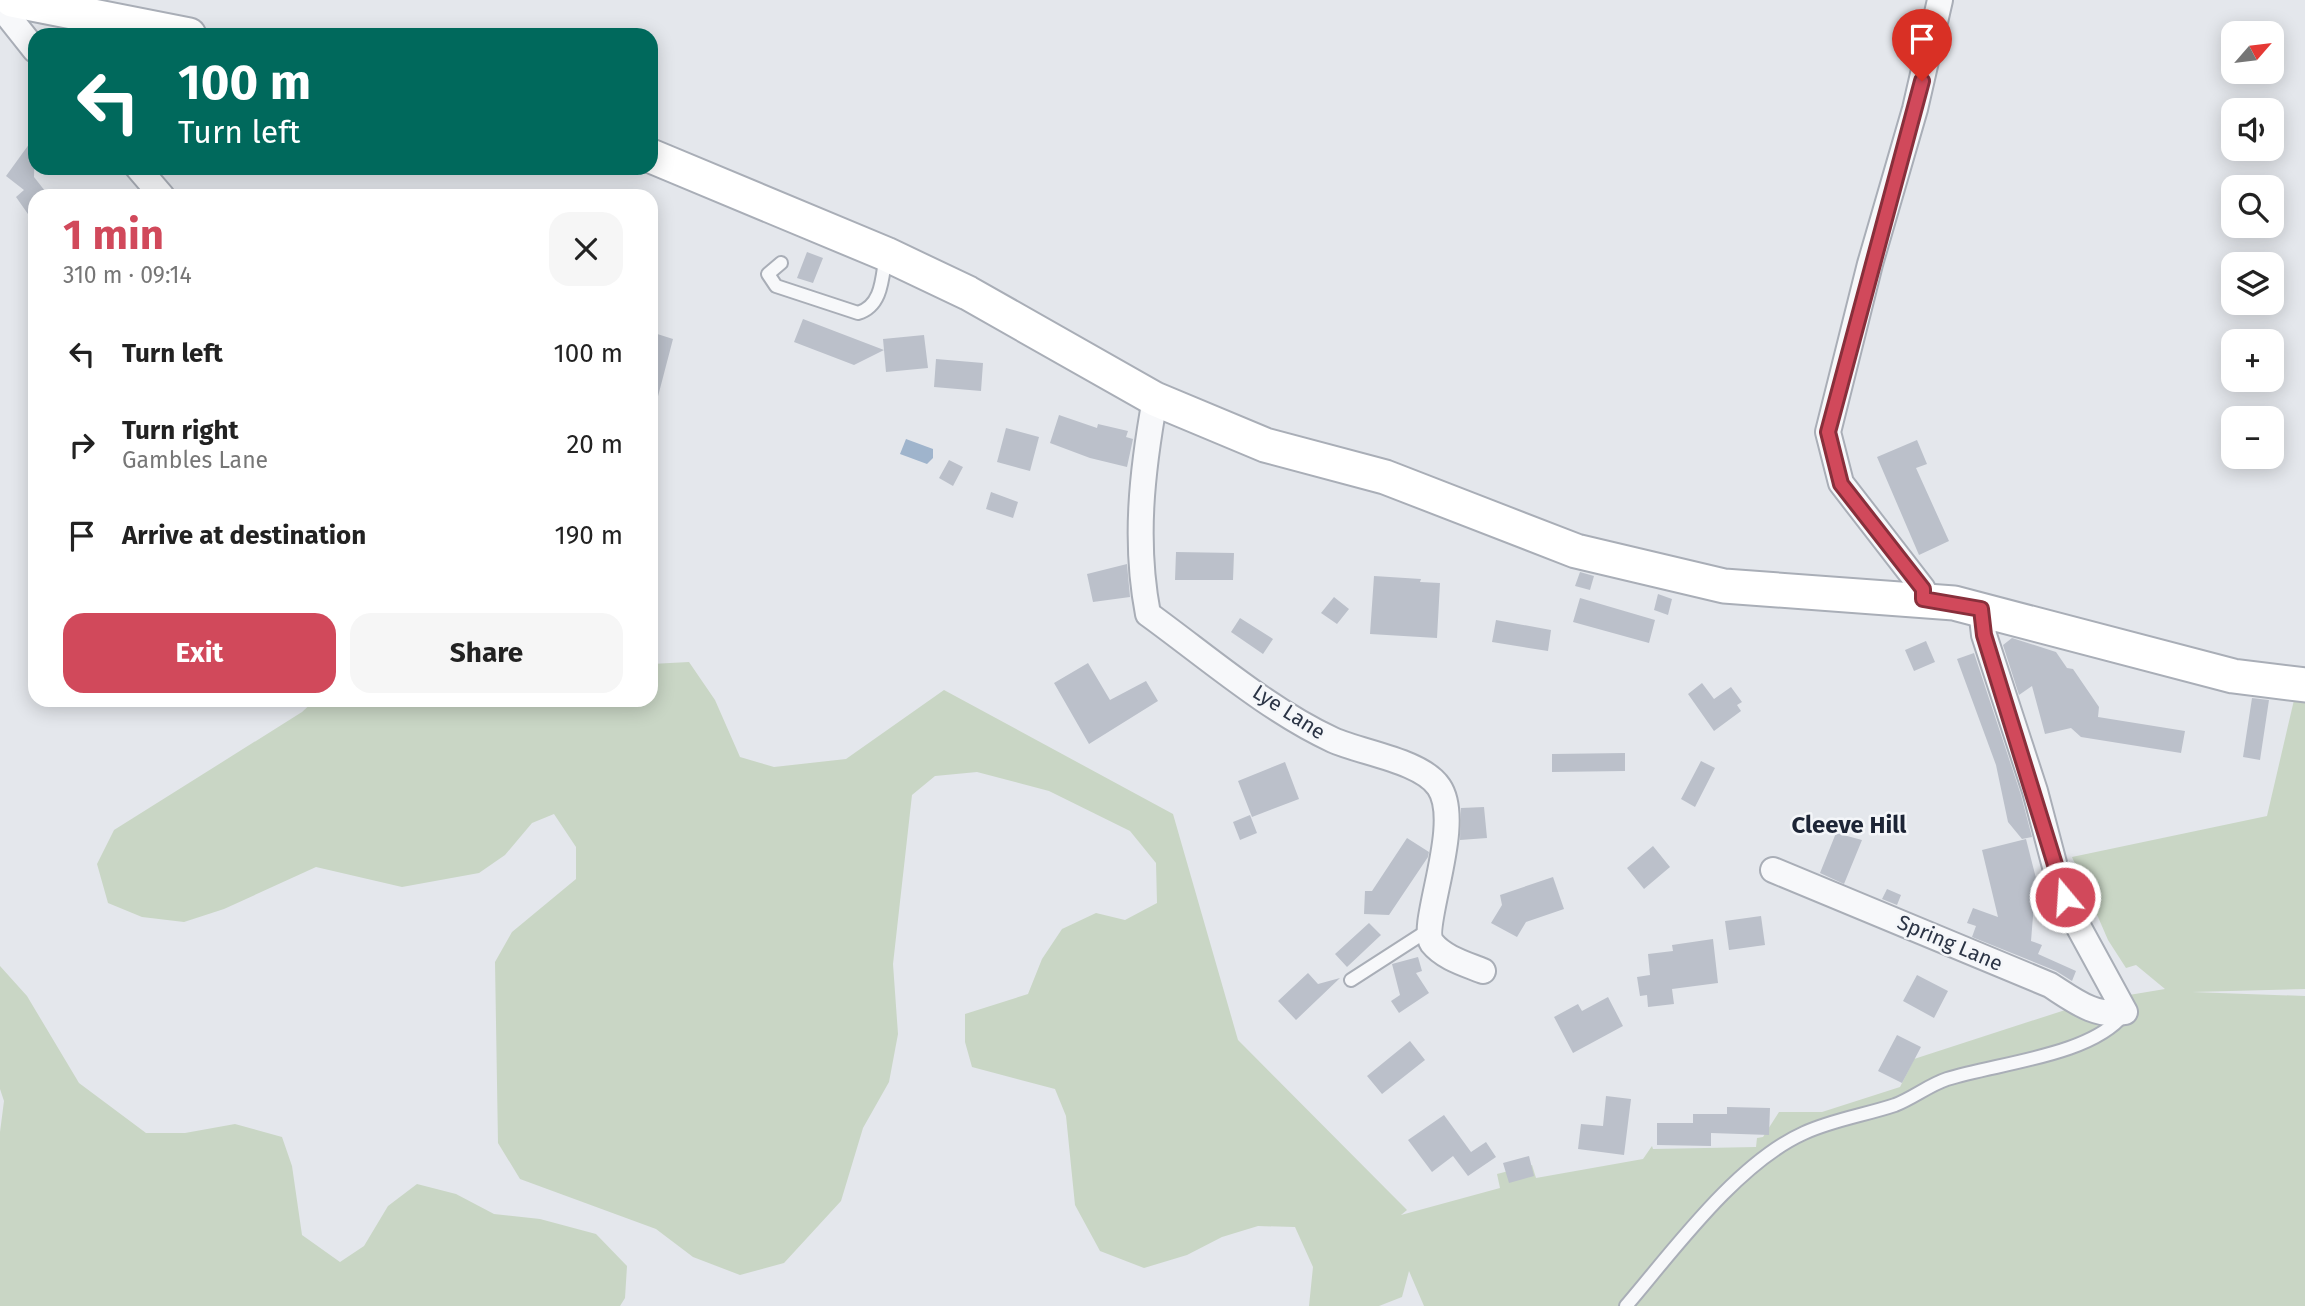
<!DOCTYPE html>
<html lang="en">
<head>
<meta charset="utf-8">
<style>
  :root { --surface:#fff; --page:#f6f6f6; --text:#222; --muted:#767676; --accent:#d1495b }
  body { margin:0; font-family:"Fira Sans",sans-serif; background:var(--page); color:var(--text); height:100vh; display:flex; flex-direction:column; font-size:26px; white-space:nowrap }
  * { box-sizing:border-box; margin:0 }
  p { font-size:23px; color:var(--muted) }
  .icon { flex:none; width:38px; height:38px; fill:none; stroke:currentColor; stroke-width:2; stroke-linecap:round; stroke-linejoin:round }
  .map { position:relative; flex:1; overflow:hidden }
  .panel { position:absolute; left:28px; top:189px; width:630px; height:518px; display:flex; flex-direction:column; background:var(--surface); border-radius:21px; box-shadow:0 4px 18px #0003 }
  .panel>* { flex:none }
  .guide { position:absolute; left:28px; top:28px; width:630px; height:147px; border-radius:21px; box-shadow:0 4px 18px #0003; background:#00695c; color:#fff; overflow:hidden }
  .needle { width:46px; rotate:62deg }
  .tools { position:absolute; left:2221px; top:21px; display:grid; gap:14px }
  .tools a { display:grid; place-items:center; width:63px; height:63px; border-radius:14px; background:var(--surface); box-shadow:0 4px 18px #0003; font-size:35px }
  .pin { position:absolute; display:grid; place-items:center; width:60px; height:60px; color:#fff; margin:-72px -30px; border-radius:50% 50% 50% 0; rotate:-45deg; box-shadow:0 0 7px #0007 }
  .pin .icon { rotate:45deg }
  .me { position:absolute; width:77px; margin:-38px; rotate:342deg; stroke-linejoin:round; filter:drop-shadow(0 0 5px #0008) }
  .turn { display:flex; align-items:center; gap:24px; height:147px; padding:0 35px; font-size:32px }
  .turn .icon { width:91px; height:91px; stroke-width:2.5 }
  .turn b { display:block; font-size:49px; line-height:60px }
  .round { display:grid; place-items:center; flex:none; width:74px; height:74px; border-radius:21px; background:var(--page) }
  .headline { display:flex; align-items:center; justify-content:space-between; height:119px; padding:0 35px }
  h1 { font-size:42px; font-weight:700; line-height:52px; color:var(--accent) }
  .action { display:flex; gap:14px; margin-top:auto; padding:14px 35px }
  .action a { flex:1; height:80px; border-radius:21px; background:var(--accent); color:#fff; font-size:28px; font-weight:700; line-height:80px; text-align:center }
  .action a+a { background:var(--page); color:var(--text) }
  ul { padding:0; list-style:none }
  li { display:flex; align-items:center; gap:21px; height:91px; padding:0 35px }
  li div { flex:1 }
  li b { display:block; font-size:26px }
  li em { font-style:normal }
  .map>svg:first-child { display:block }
  .green { fill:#c9d6c5 }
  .water { fill:#9fb4cc }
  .building { fill:#bbc0ca }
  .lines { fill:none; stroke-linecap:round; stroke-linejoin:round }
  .lane-casing { stroke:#a9aeb7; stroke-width:16 }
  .street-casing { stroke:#a9aeb7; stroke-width:28 }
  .secondary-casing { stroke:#a9aeb7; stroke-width:37 }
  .lane { stroke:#f7f8fa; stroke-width:12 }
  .street { stroke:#f7f8fa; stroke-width:24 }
  .secondary { stroke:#fff; stroke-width:33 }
  .route-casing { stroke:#882f3b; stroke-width:18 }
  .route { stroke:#d1495b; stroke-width:12 }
  .labels { text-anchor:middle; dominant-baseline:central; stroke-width:5; stroke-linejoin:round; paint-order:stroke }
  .street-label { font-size:21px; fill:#2b3445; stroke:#f4f6f9 }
  .quarter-label { font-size:24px; font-weight:bold; fill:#1d2536; stroke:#f4f6f9 }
</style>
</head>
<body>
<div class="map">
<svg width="2305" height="1306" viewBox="0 0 2305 1306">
  <rect width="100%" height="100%" fill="#e4e7ec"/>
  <path class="green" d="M 689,662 L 715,700 L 740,757 L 774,767 L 846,759 L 944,690 L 1173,814 L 1238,1040 L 1407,1210 L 1401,1215 L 1500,1188 L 1497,1174 L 1532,1165 L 1536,1178 L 1643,1159 L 1652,1146 L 1653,1149 L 1756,1147 L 1757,1138 L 1763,1137 L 1779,1112 L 1822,1112 L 1900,1087 L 1914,1059 L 2093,1001 L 2165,989 L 2136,965 L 2126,968 L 2108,940 L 2072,857 L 2267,816 L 2294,700 L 2305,701 L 2305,989 L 2192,992 L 2305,996 L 2305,1306 L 1424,1306 L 1409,1271 L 1402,1297 L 1379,1306 L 1309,1306 L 1313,1267 L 1295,1227 L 1258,1226 L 1222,1237 L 1187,1255 L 1144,1268 L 1100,1251 L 1075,1205 L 1066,1116 L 1055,1089 L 972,1067 L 965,1042 L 965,1014 L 1028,994 L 1042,959 L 1062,929 L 1096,913 L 1125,920 L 1157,903 L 1156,863 L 1130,831 L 1049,791 L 977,772 L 935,776 L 912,795 L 893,964 L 898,1034 L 889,1082 L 863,1128 L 841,1201 L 784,1263 L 740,1275 L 693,1257 L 656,1229 L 520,1179 L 498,1143 L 495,962 L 512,932 L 576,879 L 576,847 L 554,814 L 532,823 L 505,855 L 479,873 L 402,887 L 316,867 L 224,909 L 184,922 L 142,917 L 108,903 L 97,864 L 114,830 L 302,712 L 315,700 L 651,700 L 651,664 Z
    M 0,966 L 27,996 L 79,1083 L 146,1133 L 185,1133 L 235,1124 L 282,1137 L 292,1166 L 302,1235 L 340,1262 L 364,1246 L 388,1206 L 417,1184 L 456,1194 L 494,1214 L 540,1219 L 596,1234 L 627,1266 L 625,1298 L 620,1306 L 0,1306 L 0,1132 L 4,1101 L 0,1089 Z"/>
  <path class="water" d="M 906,439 L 933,449 L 933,458 L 927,464 L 900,454 Z"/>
  <path class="building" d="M 35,136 L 34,177 L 49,196 L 35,196 L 35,224 L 16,197 L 24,190 L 6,176 Z
    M 807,252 L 823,258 L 813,283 L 797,278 Z
    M 803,319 L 884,350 L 883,339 L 924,335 L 928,368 L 886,372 L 884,350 L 854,365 L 794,342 Z
    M 651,332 L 673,339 L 656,404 L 651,403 Z
    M 936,359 L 983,363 L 981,391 L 934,387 Z
    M 1059,415 L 1097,428 L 1098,424 L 1128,431 L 1126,437 L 1133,439 L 1127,467 L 1090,458 L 1050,443 Z
    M 1006,428 L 1039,437 L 1030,471 L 997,462 Z
    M 1917,440 L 1927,464 L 1916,468 L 1949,541 L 1919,555 L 1877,457 Z
    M 949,460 L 963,467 L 953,486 L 939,478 Z
    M 991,492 L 1018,502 L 1013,518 L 986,509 Z
    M 1176,552 L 1234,553 L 1233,580 L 1175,580 Z
    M 1127,564 L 1130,597 L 1093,602 L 1087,574 Z
    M 1580,572 L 1594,576 L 1590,590 L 1575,586 Z
    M 1374,576 L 1421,579 L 1420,582 L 1440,583 L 1437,638 L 1370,634 Z
    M 1658,594 L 1672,599 L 1668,615 L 1654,610 Z
    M 1334,597 L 1349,609 L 1337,624 L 1321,613 Z
    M 1580,598 L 1655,620 L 1649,643 L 1573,622 Z
    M 1240,618 L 1273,639 L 1263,654 L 1231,632 Z
    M 1496,620 L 1551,630 L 1548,651 L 1492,642 Z
    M 2012,638 L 2056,652 L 2067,668 L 2073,669 L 2099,707 L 2098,717 L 2185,731 L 2181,753 L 2081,737 L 2071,728 L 2045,734 L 2032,686 L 2019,695 L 2003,645 Z
    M 1926,641 L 1935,662 L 1914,671 L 1905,650 Z
    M 1974,653 L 2021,795 L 2032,837 L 2022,839 L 2008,822 L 1996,765 L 1957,659 Z
    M 1088,663 L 1110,700 L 1146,681 L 1158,701 L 1089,744 L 1054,683 Z
    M 1702,683 L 1714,699 L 1731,687 L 1742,702 L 1737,705 L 1741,711 L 1714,731 L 1688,694 Z
    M 2252,698 L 2269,700 L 2260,760 L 2243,757 Z
    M 1625,753 L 1625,771 L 1552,772 L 1552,754 Z
    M 1701,761 L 1715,768 L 1695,807 L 1681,799 Z
    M 1285,762 L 1299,799 L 1252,817 L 1238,781 Z
    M 1484,807 L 1487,838 L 1460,840 L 1461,808 Z
    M 1250,815 L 1257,833 L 1240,840 L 1233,822 Z
    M 1836,833 L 1862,840 L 1844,884 L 1820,873 Z
    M 1407,838 L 1429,852 L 1428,857 L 1389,915 L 1364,914 L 1365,891 L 1372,891 Z
    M 2026,839 L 2039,890 L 2035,891 L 2031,941 L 2042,945 L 2038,954 L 2076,971 L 2072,981 L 2056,971 L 1972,937 L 1976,926 L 1967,923 L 1973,908 L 1998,917 L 1982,850 Z
    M 1653,846 L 1670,867 L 1644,889 L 1627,868 Z
    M 1553,877 L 1564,909 L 1526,922 L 1517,937 L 1491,923 L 1502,905 L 1500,895 Z
    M 1887,889 L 1901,895 L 1897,905 L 1882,899 Z
    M 1761,916 L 1765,945 L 1729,950 L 1725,921 Z
    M 1369,923 L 1381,935 L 1347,967 L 1335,954 Z
    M 1713,939 L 1718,983 L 1672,989 L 1674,1004 L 1648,1007 L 1647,995 L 1640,996 L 1637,977 L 1650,975 L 1648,954 L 1673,951 L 1672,945 Z
    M 1418,957 L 1422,971 L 1416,973 L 1429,993 L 1399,1013 L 1391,1001 L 1400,995 L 1392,964 Z
    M 1308,973 L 1318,984 L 1340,978 L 1296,1020 L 1278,1001 Z
    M 1917,975 L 1948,991 L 1934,1018 L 1903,1001 Z
    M 1608,997 L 1623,1026 L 1573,1053 L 1554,1017 L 1578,1004 L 1582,1011 Z
    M 1897,1035 L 1921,1047 L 1902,1083 L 1878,1071 Z
    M 1410,1041 L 1425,1060 L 1382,1094 L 1367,1076 Z
    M 1606,1096 L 1631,1099 L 1624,1155 L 1578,1149 L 1581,1124 L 1603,1126 Z
    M 1727,1107 L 1770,1108 L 1769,1135 L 1711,1133 L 1711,1146 L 1657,1145 L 1657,1123 L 1693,1123 L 1693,1114 L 1727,1114 Z
    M 1444,1115 L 1471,1152 L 1486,1142 L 1496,1157 L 1468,1176 L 1453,1156 L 1432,1172 L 1408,1140 Z
    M 1529,1156 L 1534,1176 L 1509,1183 L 1503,1163 Z"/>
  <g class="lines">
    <defs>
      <path id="lane" d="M 781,263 L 768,274 L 776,286 L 858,313 C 883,306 882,276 886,254
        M 1351,980 L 1427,931
        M 1626,1306 C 1673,1251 1737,1163 1804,1133 C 1832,1120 1865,1115 1895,1105 C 1913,1098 1929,1085 1947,1079 C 1997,1063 2091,1056 2124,1014"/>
      <path id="street" d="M 0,6 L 35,50
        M 138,168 L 162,196
        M 1155,399 C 1142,471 1134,541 1148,614 C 1206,656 1268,710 1333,740 C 1362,753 1422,761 1439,787 C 1464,824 1419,925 1432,943 C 1444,958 1466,964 1483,971
        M 1923,599 L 1923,589 L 1841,483 L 1828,432 L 1870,264 L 1915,109 L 1940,0
        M 1773,870 L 2050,985 C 2075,1001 2096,1018 2125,1012 L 2071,913 L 2059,882 L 2035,791 L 1984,635 L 1981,609"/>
      <path id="secondary" d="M 12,0 L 189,35
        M 651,156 L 886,254 L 968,293 L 1155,399 L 1265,445 L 1385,477 L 1576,551 L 1724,586 L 1954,603 L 2233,676 L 2305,685"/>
    </defs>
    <use href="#lane" class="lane-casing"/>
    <use href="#street" class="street-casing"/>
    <use href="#secondary" class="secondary-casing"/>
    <use href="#lane" class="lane"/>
    <use href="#street" class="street"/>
    <use href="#secondary" class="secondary"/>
  </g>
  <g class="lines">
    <defs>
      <path id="route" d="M 1922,81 L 1828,432 L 1841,484 L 1923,589 L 1923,599 L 1981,609 L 1984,635 L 2065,897"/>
    </defs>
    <use href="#route" class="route-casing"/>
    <use href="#route" class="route"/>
  </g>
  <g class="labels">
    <g class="street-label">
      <text transform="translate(1289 712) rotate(33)">Lye Lane</text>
      <text transform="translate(1950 943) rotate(23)">Spring Lane</text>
    </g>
    <g class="quarter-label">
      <text x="1849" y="825">Cleeve Hill</text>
    </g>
  </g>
</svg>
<div class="tools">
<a><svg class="needle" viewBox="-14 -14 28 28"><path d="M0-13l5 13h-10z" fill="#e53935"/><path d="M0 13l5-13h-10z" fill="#767676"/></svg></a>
<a><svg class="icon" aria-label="sound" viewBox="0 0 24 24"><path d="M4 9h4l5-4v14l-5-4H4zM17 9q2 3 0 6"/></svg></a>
<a><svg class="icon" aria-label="search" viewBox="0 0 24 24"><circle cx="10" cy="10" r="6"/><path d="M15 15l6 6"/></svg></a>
<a><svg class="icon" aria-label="layers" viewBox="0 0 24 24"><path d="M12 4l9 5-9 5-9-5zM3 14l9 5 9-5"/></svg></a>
<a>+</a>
<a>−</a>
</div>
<div class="pin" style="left:1922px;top:81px;background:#d93025"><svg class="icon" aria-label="arrive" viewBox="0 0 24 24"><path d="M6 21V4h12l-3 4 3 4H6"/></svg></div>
<svg class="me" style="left:2065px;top:897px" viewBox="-20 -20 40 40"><circle r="17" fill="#d1495b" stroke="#fff" stroke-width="3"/><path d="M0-11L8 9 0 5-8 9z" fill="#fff"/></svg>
<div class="guide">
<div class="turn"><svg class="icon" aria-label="left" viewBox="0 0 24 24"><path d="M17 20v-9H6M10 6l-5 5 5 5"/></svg><div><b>100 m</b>Turn left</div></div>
</div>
<section class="panel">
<div class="headline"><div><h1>1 min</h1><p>310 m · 09:14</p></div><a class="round"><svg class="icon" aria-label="close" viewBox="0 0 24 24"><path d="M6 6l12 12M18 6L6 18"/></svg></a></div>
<ul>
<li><svg class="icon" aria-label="left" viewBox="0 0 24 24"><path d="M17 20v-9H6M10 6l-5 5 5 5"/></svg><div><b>Turn left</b></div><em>100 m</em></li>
<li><svg class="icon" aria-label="right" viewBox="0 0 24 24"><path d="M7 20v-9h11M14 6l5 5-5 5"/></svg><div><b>Turn right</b><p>Gambles Lane</p></div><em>20 m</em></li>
<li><svg class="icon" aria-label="arrive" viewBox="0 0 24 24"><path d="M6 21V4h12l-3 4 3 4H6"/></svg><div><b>Arrive at destination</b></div><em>190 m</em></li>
</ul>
<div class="action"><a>Exit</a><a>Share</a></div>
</section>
</div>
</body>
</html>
